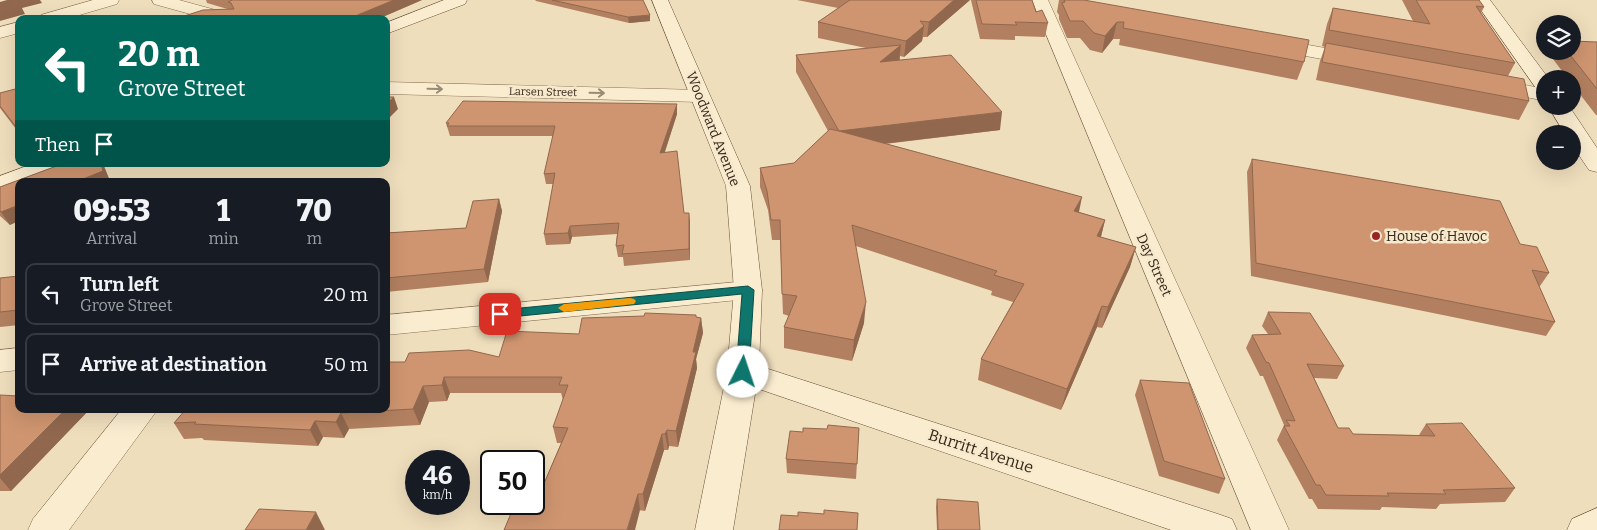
<!DOCTYPE html>
<html lang="en">
<head>
<meta charset="utf-8">
<style>
  :root { --surface:#171b24; --page:#242831; --text:#f1f3f6; --muted:#9ea1a6; --line:#363941 }
  body { margin:0; font-family:Bitter,serif; background:var(--page); color:var(--text); height:100vh; display:flex; flex-direction:column; font-size:19px; white-space:nowrap }
  * { box-sizing:border-box; margin:0 }
  p { font-size:16px; color:var(--muted) }
  .icon { flex:none; width:28px; height:28px; fill:none; stroke:currentColor; stroke-width:2; stroke-linecap:round; stroke-linejoin:round }
  .map { position:relative; flex:1; overflow:hidden }
  .sheet { position:absolute; left:15px; top:178px; width:375px; height:235px; display:flex; flex-direction:column; background:var(--surface); border-radius:10px; box-shadow:0 5px 20px #0002 }
  .sheet>* { flex:none }
  .top-card { position:absolute; left:15px; top:15px; width:375px; height:152px; border-radius:10px; box-shadow:0 5px 20px #0002; background:#00695c; color:#fff; overflow:hidden }
  .buttons { position:absolute; left:1536px; top:15px; display:grid; gap:10px }
  .buttons a { display:grid; place-items:center; width:45px; height:45px; border-radius:50%; background:var(--surface); box-shadow:0 5px 20px #0002; font-size:25px }
  .speed { position:absolute; left:405px; top:450px; display:flex; gap:10px; font-size:25px; font-weight:700; text-align:center }
  .speed>* { display:grid; place-content:center; width:65px; height:65px; border-radius:50%; background:var(--surface); box-shadow:0 5px 20px #0002; line-height:1 }
  .speed small { font-size:12px; font-weight:400 }
  .speed .limit { border:2px solid #111; border-radius:8px; background:#fff; color:#111 }
  .pin { position:absolute; display:grid; place-items:center; width:42px; height:42px; color:#fff; margin:-21px; border-radius:10px; box-shadow:0 2px 8px #0006 }
  .me { position:absolute; width:55px; margin:-28px; rotate:4deg; stroke-linejoin:round; filter:drop-shadow(0 0 4px #0008) }
  .turn { display:flex; align-items:center; gap:18px; height:105px; padding:0 20px; font-size:22px }
  .turn .icon { width:65px; height:65px; stroke-width:2.5 }
  .turn b { display:block; font-size:35px; line-height:42px }
  .then { display:flex; align-items:center; height:48px; padding:0 20px; background:#0003; gap:10px; font-size:19px }
  .eta { display:flex; justify-content:space-evenly; align-items:center; height:85px; text-align:center }
  .eta b { font-size:30px; font-weight:800; line-height:35px }
  ul { padding:0; list-style:none }
  li { display:flex; align-items:center; gap:15px; height:62px; margin:0 10px 8px; padding:0 10px; border:2px solid var(--line); border-radius:10px }
  li div { flex:1 }
  li b { display:block; font-size:19px }
  li em { font-style:normal }
  .map>svg:first-child { display:block }
  .lines { fill:none; stroke-linecap:round; stroke-linejoin:round }
  .street-casing { stroke:#876e55; stroke-width:1 }
  .secondary-casing { stroke:#694f39; stroke-width:1 }
  .street { fill:#faeccf; fill-rule:evenodd }
  .secondary { fill:#faeccf; fill-rule:evenodd }
  .wall { fill:#b28060 }
  .shaded-wall { fill:#91684e }
  .building { fill:#cf9570; stroke:#91684e }
  .oneway { stroke:#988a75 }
  .route { fill:#0f766e; stroke:#0a4d48 }
  .slow { fill:#f59e0b }
  .poi-dot { fill:#992327; stroke:#f7e9cc; stroke-width:2 }
  .labels { text-anchor:middle; dominant-baseline:central; stroke-width:5; stroke-linejoin:round; paint-order:stroke }
  .far-street-label { font-size:11px; fill:#36271b; stroke:#f7e9cc }
  .street-label { font-size:14px; fill:#36271b; stroke:#f7e9cc }
  .poi-label { font-size:14px; fill:#36271b; stroke:#f7e9cc; text-anchor:start }
  .near-street-label { font-size:16px; fill:#36271b; stroke:#f7e9cc }
</style>
</head>
<body>
<div class="map">
<svg width="1597" height="530" viewBox="0 0 1597 530">
  <rect width="100%" height="100%" fill="#efdebc"/>
  <g class="lines">
    <defs>
      <path id="street" d="M 93,0 L 119,0 L 117,4 L 66,19 L 38,19 L 41,15 Z
        M 152,0 L 179,0 L 234,15 L 237,19 L 208,19 L 154,4 Z
        M 1032,0 L 1048,0 L 1289,530 L 1251,530 Z
        M 19,22 L 19,33 L 0,38 L 0,27 Z
        M 1269,38 L 1359,54 L 1366,56 L 1369,60 L 1366,64 L 1359,66 L 1263,48 L 1260,44 L 1263,40 Z
        M 1490,78 L 1545,89 L 1545,101 L 1483,88 L 1480,84 L 1483,80 Z
        M 386,82 L 700,90 L 707,92 L 710,96 L 707,100 L 700,102 L 386,94 Z
        M 748,281 L 758,284 L 762,290 L 758,296 L 748,299 L 386,335 L 386,315 Z
        M 19,348 L 19,370 L 0,372 L 0,350 Z
        M 122,409 L 158,409 L 69,530 L 28,530 L 33,519 Z"/>
      <path id="secondary" d="M 444,0 L 467,0 L 465,4 L 386,34 L 386,23 Z
        M 652,0 L 668,0 L 750,186 L 762,290 L 759,366 L 1218,514 L 1232,519 L 1237,530 L 1171,530 L 756,388 L 733,530 L 695,530 L 727,372 L 734,290 L 726,186 Z
        M 1474,0 L 1490,0 L 1549,79 L 1545,79 L 1545,93 L 1538,91 Z
        M 1548,106 L 1569,106 L 1597,148 L 1597,172 L 1589,170 L 1572,145 L 1572,134 L 1565,134 Z
        M 32,164 L 65,164 C 57,175 32,181 19,181 L 19,185 L 0,191 L 0,176 Z
        M 1597,508 L 1597,530 L 1567,530 L 1572,519 Z"/>
    </defs>
    <use href="#street" class="street-casing"/>
    <use href="#secondary" class="secondary-casing"/>
    <use href="#street" class="street"/>
    <use href="#secondary" class="secondary"/>
  </g>
  <path class="wall" d="M 206,0 L 422,0 L 378,19 L 175,19 L 231,10 L 207,3 Z
    M 535,0 L 643,0 L 650,21 L 629,23 L 536,1 Z
    M 797,0 L 970,0 L 927,37 L 923,37 L 922,41 L 904,57 L 900,56 L 900,60 L 1000,130 L 885,144 L 1079,212 L 1105,220 L 1101,237 L 1136,247 L 1130,267 L 1102,328 L 1097,327 L 1061,410 L 978,380 L 981,359 L 1013,302 L 991,295 L 992,291 L 856,246 L 864,323 L 852,361 L 784,348 L 784,327 L 789,316 L 783,314 L 780,240 L 772,240 L 768,210 L 760,187 L 760,168 L 794,163 L 828,131 L 796,72 L 796,55 L 866,48 L 818,38 L 818,22 L 838,8 Z
    M 971,0 L 1032,0 L 1036,12 L 1048,23 L 1045,37 L 1015,36 L 1015,40 L 980,39 Z
    M 1059,0 L 1084,0 L 1304,62 L 1297,80 L 1119,45 L 1120,39 L 1113,39 L 1102,53 L 1090,50 L 1080,38 L 1067,38 L 1059,19 L 1059,15 L 1057,12 Z
    M 1402,0 L 1479,0 L 1484,7 L 1481,13 L 1515,63 L 1508,76 L 1529,101 L 1519,120 L 1316,80 L 1320,61 L 1325,47 L 1322,46 L 1327,24 L 1333,8 L 1413,21 Z
    M 1597,42 L 1597,115 L 1596,115 L 1572,84 L 1572,79 L 1568,79 L 1550,55 L 1552,51 L 1572,51 Z
    M 19,88 L 19,133 L 0,108 L 0,93 Z
    M 677,104 L 677,114 L 665,152 L 684,213 L 689,213 L 690,224 L 690,260 L 624,266 L 623,257 L 618,257 L 616,246 L 617,234 L 572,237 L 570,244 L 546,245 L 544,234 L 553,184 L 546,184 L 544,174 L 553,136 L 450,136 L 446,123 Z
    M 1252,159 L 1520,244 L 1549,273 L 1540,286 L 1539,286 L 1555,322 L 1546,336 L 1251,276 L 1247,172 Z
    M 62,164 L 103,164 L 110,181 L 19,181 L 10,225 L 0,216 L 0,187 Z
    M 499,199 L 502,211 L 488,282 L 386,292 L 386,233 L 466,228 Z
    M 19,276 L 19,325 L 0,327 L 0,278 Z
    M 1268,312 L 1344,366 L 1337,379 L 1314,378 L 1338,428 L 1353,434 L 1419,435 L 1426,424 L 1515,488 L 1505,502 L 1440,504 L 1436,509 L 1382,507 L 1380,510 L 1318,509 L 1312,499 L 1309,499 L 1277,440 L 1284,425 L 1263,376 L 1260,376 L 1246,348 L 1252,335 L 1268,334 L 1262,326 Z
    M 696,317 L 701,318 L 703,333 L 696,359 L 697,368 L 678,447 L 669,446 L 668,450 L 664,450 L 645,511 L 539,495 L 561,443 L 557,443 L 553,427 L 563,400 L 561,393 L 450,393 L 447,401 L 429,402 L 420,425 L 349,429 L 344,438 L 323,437 L 318,446 L 204,440 L 202,438 L 184,439 L 174,423 L 183,413 L 180,409 L 386,409 L 405,362 L 499,357 L 579,334 Z
    M 1140,380 L 1225,479 L 1219,494 L 1159,476 L 1135,395 Z
    M 0,395 L 19,409 L 90,409 L 11,491 L 0,491 Z
    M 859,428 L 856,479 L 787,473 L 786,459 L 803,432 Z
    M 937,499 L 980,530 L 937,530 L 936,507 Z"/>
  <path class="shaded-wall" d="M 7,0 L 40,0 L 42,3 L 22,8 L 25,14 L 0,21 L 0,2 Z
    M 394,0 L 422,0 L 378,19 L 348,19 Z
    M 954,0 L 970,0 L 927,37 L 929,22 Z
    M 650,15 L 650,21 L 629,23 L 628,17 Z
    M 1117,22 L 1113,39 L 1102,53 L 1105,36 Z
    M 924,26 L 922,41 L 904,57 L 906,41 Z
    M 901,45 L 899,61 L 880,62 Z
    M 394,97 L 398,109 L 386,121 L 386,105 Z
    M 677,104 L 677,114 L 661,163 L 660,153 Z
    M 1002,112 L 1000,130 L 838,149 L 839,131 Z
    M 101,164 L 103,164 L 110,181 L 78,181 Z
    M 1082,197 L 1078,217 L 1074,211 Z
    M 499,199 L 502,211 L 488,282 L 484,269 Z
    M 19,205 L 19,221 L 10,225 L 1,212 Z
    M 689,213 L 690,224 L 690,260 L 689,249 Z
    M 1105,220 L 1100,240 L 1097,236 Z
    M 570,226 L 572,237 L 570,244 L 568,233 Z
    M 1136,247 L 1130,267 L 1102,328 L 1108,307 Z
    M 866,302 L 864,323 L 852,361 L 854,340 Z
    M 1102,306 L 1097,327 L 1061,410 L 1067,389 Z
    M 701,318 L 703,333 L 696,359 L 697,368 L 678,447 L 676,431 L 693,352 Z
    M 444,377 L 450,393 L 447,401 L 442,385 Z
    M 423,386 L 429,402 L 420,425 L 413,409 Z
    M 66,409 L 90,409 L 11,491 L 0,478 L 0,475 Z
    M 341,413 L 349,429 L 344,438 L 336,422 Z
    M 315,421 L 323,437 L 318,446 L 310,430 Z
    M 667,430 L 669,446 L 668,450 L 665,434 Z
    M 662,434 L 664,450 L 645,511 L 643,494 Z
    M 638,494 L 640,510 L 635,530 L 627,530 Z
    M 316,512 L 325,530 L 306,530 Z"/>
  <path class="building" d="M 231,0 L 394,0 L 348,19 L 175,19 L 203,10 L 234,9 L 231,3 L 228,2 L 232,0 Z
    M 552,0 L 643,0 L 650,15 L 628,17 Z
    M 850,0 L 954,0 L 929,22 L 920,21 L 924,26 L 906,41 L 818,22 Z
    M 976,0 L 1032,0 L 1036,12 L 1042,10 L 1048,23 L 1015,22 L 1017,25 L 982,24 Z
    M 1064,0 L 1084,0 L 1309,40 L 1304,62 L 1123,28 L 1124,22 L 1117,22 L 1105,36 L 1094,33 L 1083,21 L 1070,21 L 1062,3 L 1065,2 Z
    M 1416,0 L 1479,0 L 1484,7 L 1476,6 L 1515,63 L 1329,30 L 1333,8 L 1430,24 Z
    M 1572,41 L 1597,42 L 1597,89 L 1567,51 L 1572,51 Z
    M 1326,43 L 1524,79 L 1529,101 L 1322,62 Z
    M 901,45 L 880,62 L 951,55 L 1002,112 L 839,131 L 1082,197 L 1074,211 L 1105,220 L 1097,236 L 1136,247 L 1108,307 L 1102,306 L 1067,389 L 981,359 L 1024,284 L 994,275 L 997,271 L 852,225 L 866,302 L 854,340 L 784,327 L 797,296 L 782,294 L 780,220 L 771,220 L 767,191 L 760,168 L 794,163 L 830,129 L 839,131 L 796,55 Z
    M 19,88 L 19,131 L 0,106 L 0,93 Z
    M 386,97 L 394,97 L 386,105 Z
    M 463,101 L 677,104 L 660,153 L 677,151 L 684,213 L 689,213 L 689,249 L 622,254 L 624,245 L 616,246 L 619,223 L 570,226 L 568,233 L 544,234 L 555,173 L 544,174 L 555,126 L 447,126 L 449,123 L 446,123 Z
    M 1252,159 L 1500,201 L 1520,244 L 1537,247 L 1549,273 L 1532,270 L 1555,322 L 1256,263 Z
    M 62,164 L 101,164 L 103,171 L 78,181 L 19,181 L 19,205 L 1,212 L 0,211 L 0,187 Z
    M 499,199 L 484,269 L 386,278 L 386,233 L 466,228 L 473,201 Z
    M 19,276 L 19,310 L 0,312 L 0,278 Z
    M 1268,312 L 1310,313 L 1344,366 L 1307,364 L 1338,428 L 1349,428 L 1353,434 L 1435,436 L 1426,424 L 1462,423 L 1515,488 L 1443,490 L 1446,494 L 1387,493 L 1389,496 L 1326,495 L 1320,485 L 1316,485 L 1284,426 L 1290,426 L 1286,420 L 1295,421 L 1269,363 L 1266,362 L 1252,335 L 1281,334 Z
    M 645,313 L 696,315 L 696,317 L 701,318 L 693,352 L 696,352 L 676,431 L 667,430 L 665,434 L 662,434 L 643,494 L 638,494 L 627,530 L 504,530 L 515,504 L 534,504 L 534,494 L 539,495 L 568,428 L 553,427 L 568,385 L 559,385 L 562,377 L 444,377 L 442,385 L 423,386 L 413,409 L 341,413 L 336,422 L 315,421 L 310,430 L 194,424 L 196,422 L 174,423 L 186,409 L 386,409 L 386,362 L 405,362 L 409,353 L 469,350 L 499,357 L 507,331 L 579,334 L 582,318 L 644,316 Z
    M 1140,380 L 1189,383 L 1225,479 L 1164,461 Z
    M 0,395 L 19,396 L 19,409 L 66,409 L 0,475 Z
    M 828,425 L 859,428 L 857,464 L 786,459 L 790,431 L 803,432 L 803,428 L 827,429 Z
    M 937,499 L 978,502 L 980,530 L 938,530 Z
    M 259,509 L 316,512 L 306,530 L 245,530 Z
    M 824,510 L 858,513 L 857,530 L 779,530 L 781,515 L 798,516 L 798,512 L 824,514 Z"/>
  <defs><path id="oneway-shaft" d="M-6 0H5M1.5-3L5.5 0L1.5 3" fill="none" stroke-width="1.6" stroke-linecap="round" stroke-linejoin="round" transform="scale(1.25)"/></defs>
  <g class="oneway">
    <use href="#oneway-shaft" transform="translate(435 89) rotate(1)"/>
    <use href="#oneway-shaft" transform="translate(597 93) rotate(1)"/>
  </g>
  <path class="route" d="M 748,286 L 754,290 L 749,372 L 747,376 L 738,376 L 736,372 L 742,294 L 500,318 L 494,314 L 500,310 Z"/>
  <path class="slow" d="M 630,298 L 634,299 L 636,301 L 634,304 L 564,312 L 558,308 L 564,304 Z"/>
  <circle class="poi-dot" cx="1376" cy="236" r="5"/>
  <g class="labels">
    <g class="far-street-label">
      <text transform="translate(543 92) rotate(1)">Larsen Street</text>
    </g>
    <g class="street-label">
      <text transform="translate(713 129) rotate(68)">Woodward Avenue</text>
      <text transform="translate(1154 265) rotate(66)">Day Street</text>
    </g>
    <g class="poi-label">
      <text x="1386" y="236">House of Havoc</text>
    </g>
    <g class="near-street-label">
      <text transform="translate(981 451) rotate(18)">Burritt Avenue</text>
    </g>
  </g>
</svg>
<div class="buttons">
<a><svg class="icon" aria-label="layers" viewBox="0 0 24 24"><path d="M12 4l9 5-9 5-9-5zM3 14l9 5 9-5"/></svg></a>
<a>+</a>
<a>−</a>
</div>
<div class="speed"><div>46<small>km/h</small></div><div class="limit">50</div></div>
<div class="pin" style="left:500px;top:314px;background:#d93025"><svg class="icon" aria-label="arrive" viewBox="0 0 24 24"><path d="M6 21V4h12l-3 4 3 4H6"/></svg></div>
<svg class="me" style="left:743px;top:372px" viewBox="-20 -20 40 40"><circle r="19" fill="#fff"/><path d="M0-13L10 11 0 6-10 11z" fill="#0f766e"/></svg>
<div class="top-card">
<div class="turn"><svg class="icon" aria-label="left" viewBox="0 0 24 24"><path d="M17 20v-9H6M10 6l-5 5 5 5"/></svg><div><b>20 m</b>Grove Street</div></div>
<div class="then">Then<svg class="icon" aria-label="arrive" viewBox="0 0 24 24"><path d="M6 21V4h12l-3 4 3 4H6"/></svg></div>
</div>
<section class="sheet">
<div class="eta">
<div><b>09:53</b><p>Arrival</p></div>
<div><b>1</b><p>min</p></div>
<div><b>70</b><p>m</p></div>
</div>
<ul>
<li><svg class="icon" aria-label="left" viewBox="0 0 24 24"><path d="M17 20v-9H6M10 6l-5 5 5 5"/></svg><div><b>Turn left</b><p>Grove Street</p></div><em>20 m</em></li>
<li><svg class="icon" aria-label="arrive" viewBox="0 0 24 24"><path d="M6 21V4h12l-3 4 3 4H6"/></svg><div><b>Arrive at destination</b></div><em>50 m</em></li>
</ul>
</section>
</div>
</body>
</html>
